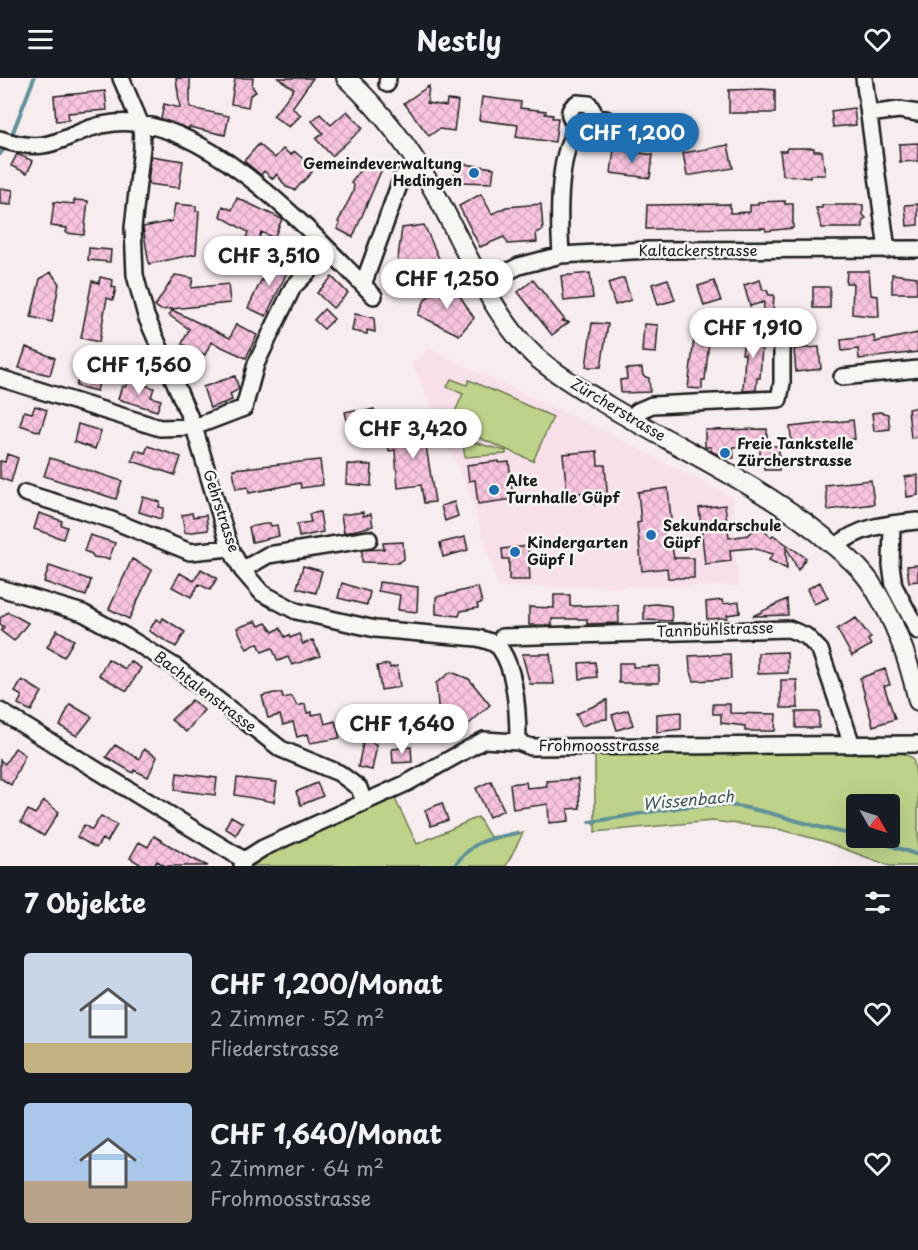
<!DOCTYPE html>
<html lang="de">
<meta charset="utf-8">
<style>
body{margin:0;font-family:"Playpen Sans",sans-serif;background:#242831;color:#f1f3f6;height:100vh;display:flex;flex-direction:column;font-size:22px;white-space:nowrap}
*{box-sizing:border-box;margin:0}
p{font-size:20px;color:#9ea1a6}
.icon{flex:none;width:33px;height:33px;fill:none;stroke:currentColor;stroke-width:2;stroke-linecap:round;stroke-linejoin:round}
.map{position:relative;height:788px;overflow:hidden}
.drawer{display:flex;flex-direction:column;background:#171b24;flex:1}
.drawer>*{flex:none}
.needle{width:39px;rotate:129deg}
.buttons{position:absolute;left:846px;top:716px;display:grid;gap:12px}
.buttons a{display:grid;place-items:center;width:54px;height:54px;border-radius:6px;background:#171b24;box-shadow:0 6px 24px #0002;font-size:30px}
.price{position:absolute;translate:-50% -51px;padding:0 14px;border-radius:21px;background:#fff;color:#222;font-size:20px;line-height:39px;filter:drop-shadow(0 2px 3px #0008)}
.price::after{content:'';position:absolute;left:50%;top:36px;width:18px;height:14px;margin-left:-9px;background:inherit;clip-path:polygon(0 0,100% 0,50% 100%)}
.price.current{background:#1f6fb2;color:#fff}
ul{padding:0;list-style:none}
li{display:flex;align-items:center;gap:18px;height:150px;padding:0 24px}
li span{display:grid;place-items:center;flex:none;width:168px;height:120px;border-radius:6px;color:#555}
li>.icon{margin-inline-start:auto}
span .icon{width:72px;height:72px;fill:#fffc;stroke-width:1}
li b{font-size:26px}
h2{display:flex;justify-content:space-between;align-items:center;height:72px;padding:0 24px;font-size:26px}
header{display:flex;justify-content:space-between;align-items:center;height:78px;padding:0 24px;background:#171b24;font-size:27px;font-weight:700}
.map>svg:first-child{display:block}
.built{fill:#f8e0ea}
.green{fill:#bed389;stroke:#6d7852;stroke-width:1.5;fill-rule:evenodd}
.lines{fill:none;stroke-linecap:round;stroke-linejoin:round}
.stream{stroke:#619198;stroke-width:4}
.building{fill:url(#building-cross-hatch);stroke:#1c1c1c;stroke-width:1.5}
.minor-casing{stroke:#1c1c1c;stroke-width:20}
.major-casing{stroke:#1c1c1c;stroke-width:22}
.minor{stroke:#f6f6f2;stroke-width:15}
.major{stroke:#f6f6f2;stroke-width:18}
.poi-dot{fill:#1f6fb2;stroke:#f6f6f2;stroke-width:2}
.labels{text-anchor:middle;stroke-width:5;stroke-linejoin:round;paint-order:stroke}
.poi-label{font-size:15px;font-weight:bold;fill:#1c1c1c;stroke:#f6f6f2;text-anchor:start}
.street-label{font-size:15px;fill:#1c1c1c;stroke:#f6f6f2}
.water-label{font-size:16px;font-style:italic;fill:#3e565a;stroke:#f6f6f2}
</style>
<header><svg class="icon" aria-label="menu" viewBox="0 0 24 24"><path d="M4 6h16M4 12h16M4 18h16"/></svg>Nestly<svg class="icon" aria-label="heart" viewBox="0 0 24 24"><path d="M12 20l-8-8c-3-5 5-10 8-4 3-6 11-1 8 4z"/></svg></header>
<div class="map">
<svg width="918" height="788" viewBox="0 0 918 788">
<defs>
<pattern id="building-cross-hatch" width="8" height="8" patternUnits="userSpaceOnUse" patternTransform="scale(1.5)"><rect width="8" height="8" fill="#f9c4e0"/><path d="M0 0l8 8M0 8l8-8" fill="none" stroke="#d5a8c0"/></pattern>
</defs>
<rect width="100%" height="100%" fill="#f7ecee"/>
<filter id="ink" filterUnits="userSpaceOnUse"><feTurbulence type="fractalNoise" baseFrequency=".0167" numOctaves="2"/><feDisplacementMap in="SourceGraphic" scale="12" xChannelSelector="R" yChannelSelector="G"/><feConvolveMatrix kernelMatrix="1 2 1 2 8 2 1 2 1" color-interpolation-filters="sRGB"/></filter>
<g filter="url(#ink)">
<path class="built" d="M429,271l174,82 129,66 6,89 -240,1 -27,-90 -59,-134z"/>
<path class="green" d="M451,301l16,6 2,-5 84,37 -20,44 -84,-36 14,-31 -16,-7z
M462,361l44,12v3l-41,3z
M595,674h305l13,6 5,30v78h-28l-67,-25 -49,-13 -62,-7 -117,11zM856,726h34v33h-34z
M394,719l23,47 61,-27 12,20 33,-4 -17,33h-255l17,-14z"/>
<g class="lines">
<path class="stream" d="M11,59l23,-59
M0,76l4,-5
M590,744c39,-5 109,-22 146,-16 41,6 79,23 120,29
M866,759l52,18
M454,788c22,-27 30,-26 63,-33"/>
</g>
<path class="building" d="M176,0h14v30l39,8 -4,19 -36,-8v2l-28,-10 3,-15 16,4z
M235,0h18l-1,8 4,6 -6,3 -2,12 -17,-3z
M278,0h35l-21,30 9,7 -12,12 -16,-11 21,-27z
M429,8l-2,17 19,3 1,-6 11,1 -4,30 -15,-2 -10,7 -25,-33z
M763,11l12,1v23h-46v-23z
M105,13l2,19 -39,3 1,7 -13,1 -2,-25z
M482,19l39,5 -1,6 26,3 -1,3 8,1 -1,3h6l-3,24 -39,-5 2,-12 -39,-5z
M854,30l2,17 -23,2 -2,-16z
M347,33l16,17 -31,28 -16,-17 7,-6 -11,-12 8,-7 11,11z
M918,65v18l-18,1 -1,-18z
M259,66l16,14 8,-9 8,6 3,-4 16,14 -3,3 5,4 -17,18 -9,-3 -9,-13 -4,5 -9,-8 -3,4 -17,-14z
M728,67l5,23 -46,8 -4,-23z
M787,70h27v3h8l3,24h-15v3l-27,-3 -3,-24h6z
M614,71l39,6 -3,23 -39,-5z
M17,76l16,7 -6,12 -16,-7z
M151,78l32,5 -4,27 -31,-4z
M365,84l16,9 -28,66 -16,-8 3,-6 -2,-1 15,-30 1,-7 -3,-2z
M456,85l38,5 -2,15 -33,-1v-3l-5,-1z
M0,110l13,2 -2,15 -11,-1z
M481,116l11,20 14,-7 35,-3 2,26 -7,3 1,9 -29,2 -4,-7 -24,10 -21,-41z
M237,120l45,21 -8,19 -13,-6 -7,23 -12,-4 6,-19 -28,-16 3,-10 9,4z
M74,122l14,1 -4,34 -18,-2 1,-5 -16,-2 3,-24 20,2z
M785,123v3h8v24l-27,3 -1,-3 -119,1 1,-24 83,-1v9l20,-1v-7h8v-3z
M175,126l21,2v5h3l-3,43 -47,10 -6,-37 29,-6z
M918,126v21l-11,1 -2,-21z
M822,127h41v10l3,3 -3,3v7h-41l-6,-20h6z
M424,147l18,40 -27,11 -19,-3 6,-45z
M89,170l22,2 -1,12 -22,-2z
M273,179l17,9 -24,50 -18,-8 13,-27 6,-1 -5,-1z
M847,193h22l2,24 7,1 1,21 -27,-3 1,-31h-7z
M51,194l8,12 -7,38 -21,-5 9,-38z
M590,195l3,25 -29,3 -3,-25z
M892,196l25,3v16h-25z
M175,197l18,3 -2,10 37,-4 2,19 -69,7 -6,-4z
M100,199l13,3 -1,7 4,1 -3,12 -6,-2 -8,44 -18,-4 11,-57 7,2z
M332,199l16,16 -15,15 -16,-15z
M624,200l7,22 -16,5 -7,-22z
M668,201l7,21 -17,5 -6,-21z
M533,202l32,40 -4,1 8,1 -17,13 -34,-43z
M760,202l3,10h4l2,5h5l-2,30 -9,-1 1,-22 -14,4 -6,-21z
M714,203l7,20 -17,5 -6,-20z
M451,204l23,36 -15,17 -41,-20 8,-17z
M813,209h17v21h-17z
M324,231l10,10 -10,10 -10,-9z
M172,232l58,28 6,-14 21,11 -11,23 -35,-16 -6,13 -23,-11 7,-15 -20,-14z
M355,236l19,4 1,14 -8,-2v4l-15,-3z
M592,245l16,1 -7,43h-15z
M644,246l14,1 -2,28 -14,-1z
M750,250l13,1 -3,49h-3l-1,12 -13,1 2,-37h-3l1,-7 6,-4z
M695,253l15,1 -5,48h-3v9l-14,-1z
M918,255v19l-59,7 -1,-10 -16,2 -1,-11 33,-4 1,6z
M26,269l29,11 -5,17 -31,-7z
M819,269l2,22 -25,3 -2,-23z
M91,284l12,4 -6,25 -21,-5 7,-22 6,3z
M642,290l1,8 6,2 1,14 -29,1 -1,-13 7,-1 -1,-10z
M235,298l4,13 -9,5 2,6 -22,8 -7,-21z
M128,302l26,8 -3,9 10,3 -4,11 -39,-12 4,-13 3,1z
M35,328l12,4 -7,22 -20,-7 4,-14 8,2z
M918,329v30l-7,1 -3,-29z
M374,331l4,17 -27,9 -6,-23 9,-2 4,3z
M880,334l8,2 2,15 -16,2 -2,-18z
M418,339l3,29h5l9,56 -11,1 -3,-18 -23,3 -3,-38 -6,1 -1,-12 18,-1 -2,-20z
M853,342l2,19 -63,7 -2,-19z
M78,346l23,7 -6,18 -21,-7z
M767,351v17h12v24h-15v-10h-4v-13h-27l1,11h-10l-13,-7v-4h-6v-17z
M148,368l33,11 -6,18 -43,-14 4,-11 9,3z
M597,373l1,14h7l3,38 -14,1 -1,-11h-26l-4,-39z
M7,376l11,4 -7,24 -11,-4v-17l5,1z
M50,380l72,23 -6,18 -72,-23z
M320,382l3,25 -22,3 -1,-5 -51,10 -1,-6 -12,2 -3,-20z
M499,383v2l10,-1 4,37 -35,5 -3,-24 -6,1 -2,-16z
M347,386l25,1 -1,21 -25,-2z
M918,397v20l-11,2 -2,-20z
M871,402l3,24 -46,6 -3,-25z
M668,410l3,31 -8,2 3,27 6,-1 2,11h20v20h-26l-1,-10 -25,3 -5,-48 4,-1 -3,-30z
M143,419l17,5 -1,5 5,1 -3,11 -22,-7z
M454,424l4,14 -13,5 -4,-15z
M725,427l4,33 19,-3 11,-9 12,11 2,-2 33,23 -8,12 -12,-24 1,23 -18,-9 4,-6 -21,-6 -22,2 1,11 -26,3 -6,-56z
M320,434l3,20 -24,5 -2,-13 14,-2 -2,-8z
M363,434v4l8,-2 2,12 -29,7 -3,-18z
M39,435l23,8 -1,4 6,2 -4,12 -29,-10z
M192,435l1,4 13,-2 2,15 -23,3 -3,-18z
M270,445l1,3 6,-1 2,11 -27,6 -3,-15z
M90,457l25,8 -6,16 -16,-2 -1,-3 -8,-3z
M465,459l3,13 -25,7 -3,-14z
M403,464l1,17 -6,4 -36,-1v-12l22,-1 -1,-6z
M528,468l2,34h-21v-21h-6l-1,-10z
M132,481l20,11 -23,49 -20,-10z
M918,487v16l-9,1 -2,-16z
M49,488l42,14 -5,16 -42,-14z
M303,488l19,5 -6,22 -19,-5z
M201,491l16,9 -7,12 -11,-6 -8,13 -19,-10 8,-14 14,8z
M379,504l39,5 -1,25 -19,-2 2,-15 -22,-4z
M820,504l8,16 -14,6 -7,-15z
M342,505l28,9 -3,13 -29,-7z
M478,509l4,16 -5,1 1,4 -17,3 -2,5 -23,-2v-17z
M554,517h16v11l48,-1 1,18 -32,1v-5h-35v6h-23v-18l25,1z
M787,521l1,16 -35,1z
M722,522l1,4 16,-2 1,11 -13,2v3l-20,1 -1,-17z
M656,526l15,2 1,15 -28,-1v-15z
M8,534l20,11 -14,18 -13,-10 3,-4 -4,-3v-6z
M163,540l22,14 -9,15 -27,-16 7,-12 5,3z
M856,540l15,20 -3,2 3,5 -19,11 -15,-27z
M256,543l3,5 7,-3 7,9 7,-4 5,9 4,-2 1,3 9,-4 4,10 10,-4 7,16 -28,9 -4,-8 -10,4 -6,-13 -10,4 -4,-9 -11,6 -10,-21z
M57,552l17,10 -10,17 -17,-10z
M787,574l1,21 -30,1v-21z
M522,576h28l4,30h-24z
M730,576l1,25 -37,2 -4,-12 -1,-13z
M108,581l17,10 5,-8 11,7 -14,23 -28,-16z
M595,584l2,15 -17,2 -1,-16z
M619,585h14v4l26,-1v17h-40z
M389,586l1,4 7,-2 3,21 -19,3 -4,-24z
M885,591l5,16 -6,1 11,33 -22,7 -13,-48z
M451,594l18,7 21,26 -32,29 -18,-7 -4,-44z
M22,602l20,12 -11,19 -13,-7 4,-8 -7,-4z
M781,602h16l1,28h-17z
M274,615h8l1,5 9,-2 5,10 8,-2 2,9 5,-1v3l10,-2 3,11 10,-3 5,17 -30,5 -2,-9 -11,3 -4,-15 -10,3 -3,-10 -12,3 -6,-22z
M192,622l12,10 -18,22 -15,-12z
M607,622v19l-10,1 -15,6 -6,-12z
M70,626l22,13 -15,19 -17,-10z
M713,626h17v9l46,1 -1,17h-30v-5l-24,-3v-9h-8z
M628,632l5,15 -16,5 -5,-15z
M681,634v17l-24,3v-18z
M796,634h23v16h-23z
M361,653l13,3 -2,9 4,1v6l-4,20 -14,-3 5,-24 -5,-1z
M115,667l24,14 5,-10 13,8 -9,20 -14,-7 -1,3 -27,-16z
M411,669l1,15 -19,1 -1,-14z
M15,670l10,7 -14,30 -11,-7v-18l5,4z
M177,695l40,5 -2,17 -40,-5z
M237,700l40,4 -3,20 -39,-7z
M578,701l2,29 -12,1 1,12 -20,2 -1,-19 -35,5 -3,-25 16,-2 1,6 20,-2 -1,-5z
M491,703l13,29 -15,7 -13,-29z
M317,705l6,13 -22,9 -5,-13z
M44,723l15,11 -15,24 -23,-14 7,-12 7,4z
M442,725l6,17 -17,6 -6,-16z
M101,738l16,9 -10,17 -5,-3 -6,9 -19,-11 7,-12 8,5z
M231,738l12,7 -7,12 -11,-7z
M154,758l33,20 21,10h-43l-8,-5 -3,5h-11l-13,-8 9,-16 9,5z"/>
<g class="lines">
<defs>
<path id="minor" d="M121,0l20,47 1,22 -9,81 2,47 11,41 48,111 36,121 12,22 20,23 34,18 79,18 102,9c8,2 19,4 24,12 15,22 17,67 17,92
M864,0l23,172
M387,6l1,-6
M869,36l30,-4 19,3
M580,48c-12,-5 -14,-16 -3,-23l12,1 4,7 -1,7
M0,61c58,20 66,-11 114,-16 92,-9 201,113 260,173
M561,177c-2,-31 -6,-119 26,-135 6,-2 12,-1 19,-1
M483,206l36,-18 42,-11 88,-5 269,-1
M363,207l39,-108 17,-11
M842,299l76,-8
M0,300l160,50 34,-1 50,-19 12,-44 37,-77 36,-36
M630,340l8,-7 14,-6 127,-6 3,-16v-59
M25,415l84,26 81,33 40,-4
M892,446l-1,41 3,21 24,45
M835,469c25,-21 52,-23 83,-26
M242,492l26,-15 101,-16
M0,510l83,25 42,23 49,30 107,83 58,24 20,15 5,14
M502,559l287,-8 17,7 14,14 32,95
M0,633l244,149
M242,788l2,-6 19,-12 144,-65 77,-43 34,2 13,5 387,-3"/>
<path id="major" d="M346,0c39,35 68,76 93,122 27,50 54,118 97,157 22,19 47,33 71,48 71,43 148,77 213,129 19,16 41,32 54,54 22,35 35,72 44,113"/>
</defs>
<use href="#minor" class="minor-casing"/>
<use href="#major" class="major-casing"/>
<use href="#minor" class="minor"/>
<use href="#major" class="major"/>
</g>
</g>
<g class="poi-dot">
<circle cx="474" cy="95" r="6"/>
<circle cx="725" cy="375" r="6"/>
<circle cx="494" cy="412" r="6"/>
<circle cx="651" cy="457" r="6"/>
<circle cx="515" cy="474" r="6"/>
</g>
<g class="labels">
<g class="poi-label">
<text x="462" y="91" text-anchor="end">Gemeindeverwaltung<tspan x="462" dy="17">Hedingen</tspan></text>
<text x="737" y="371">Freie Tankstelle<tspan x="737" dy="17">Zürcherstrasse</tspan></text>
<text x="506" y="408">Alte<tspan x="506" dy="17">Turnhalle Güpf</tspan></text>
<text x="663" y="453">Sekundarschule<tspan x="663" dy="17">Güpf</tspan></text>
<text x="527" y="470">Kindergarten<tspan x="527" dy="17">Güpf I</tspan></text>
</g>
<g class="street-label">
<text x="698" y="178">Kaltackerstrasse</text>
<text transform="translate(618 332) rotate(31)" y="5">Zürcherstrasse</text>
<text transform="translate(221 433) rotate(72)" y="5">Gehrstrasse</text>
<text transform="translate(715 552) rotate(-2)" y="5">Tannbühlstrasse</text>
<text transform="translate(205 614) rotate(37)" y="5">Bachtalenstrasse</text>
<text x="599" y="673">Frohmoosstrasse</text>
</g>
<g class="water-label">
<text transform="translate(688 722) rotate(-5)" y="6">Wissenbach</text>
</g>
</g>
</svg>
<div class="buttons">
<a><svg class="needle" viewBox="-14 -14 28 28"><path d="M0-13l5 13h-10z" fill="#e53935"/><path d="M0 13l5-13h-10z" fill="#9ea1a6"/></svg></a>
</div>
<b class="price current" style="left:632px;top:86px">CHF 1,200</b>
<b class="price" style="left:269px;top:209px">CHF 3,510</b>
<b class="price" style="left:447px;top:232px">CHF 1,250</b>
<b class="price" style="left:753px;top:281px">CHF 1,910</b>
<b class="price" style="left:139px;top:318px">CHF 1,560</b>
<b class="price" style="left:413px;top:382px">CHF 3,420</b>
<b class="price" style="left:402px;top:677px">CHF 1,640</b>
</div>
<section class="drawer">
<h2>7 Objekte<svg class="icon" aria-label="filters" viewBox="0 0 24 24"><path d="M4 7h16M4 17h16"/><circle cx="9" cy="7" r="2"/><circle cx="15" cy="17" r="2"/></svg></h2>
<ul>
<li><span style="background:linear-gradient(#c9d6e8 75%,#c2b280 0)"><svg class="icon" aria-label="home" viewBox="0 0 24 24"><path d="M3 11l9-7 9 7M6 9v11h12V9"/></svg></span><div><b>CHF 1,200/Monat</b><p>2 Zimmer · 52 m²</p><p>Fliederstrasse</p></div><svg class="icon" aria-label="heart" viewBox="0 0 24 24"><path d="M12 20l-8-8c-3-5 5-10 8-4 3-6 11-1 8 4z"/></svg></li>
<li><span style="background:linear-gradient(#a9c7e8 65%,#b9a48a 0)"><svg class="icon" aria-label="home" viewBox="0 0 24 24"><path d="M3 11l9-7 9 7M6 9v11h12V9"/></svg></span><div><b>CHF 1,640/Monat</b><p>2 Zimmer · 64 m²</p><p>Frohmoosstrasse</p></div><svg class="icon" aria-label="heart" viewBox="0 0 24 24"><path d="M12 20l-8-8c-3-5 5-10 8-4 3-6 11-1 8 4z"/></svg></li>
</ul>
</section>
